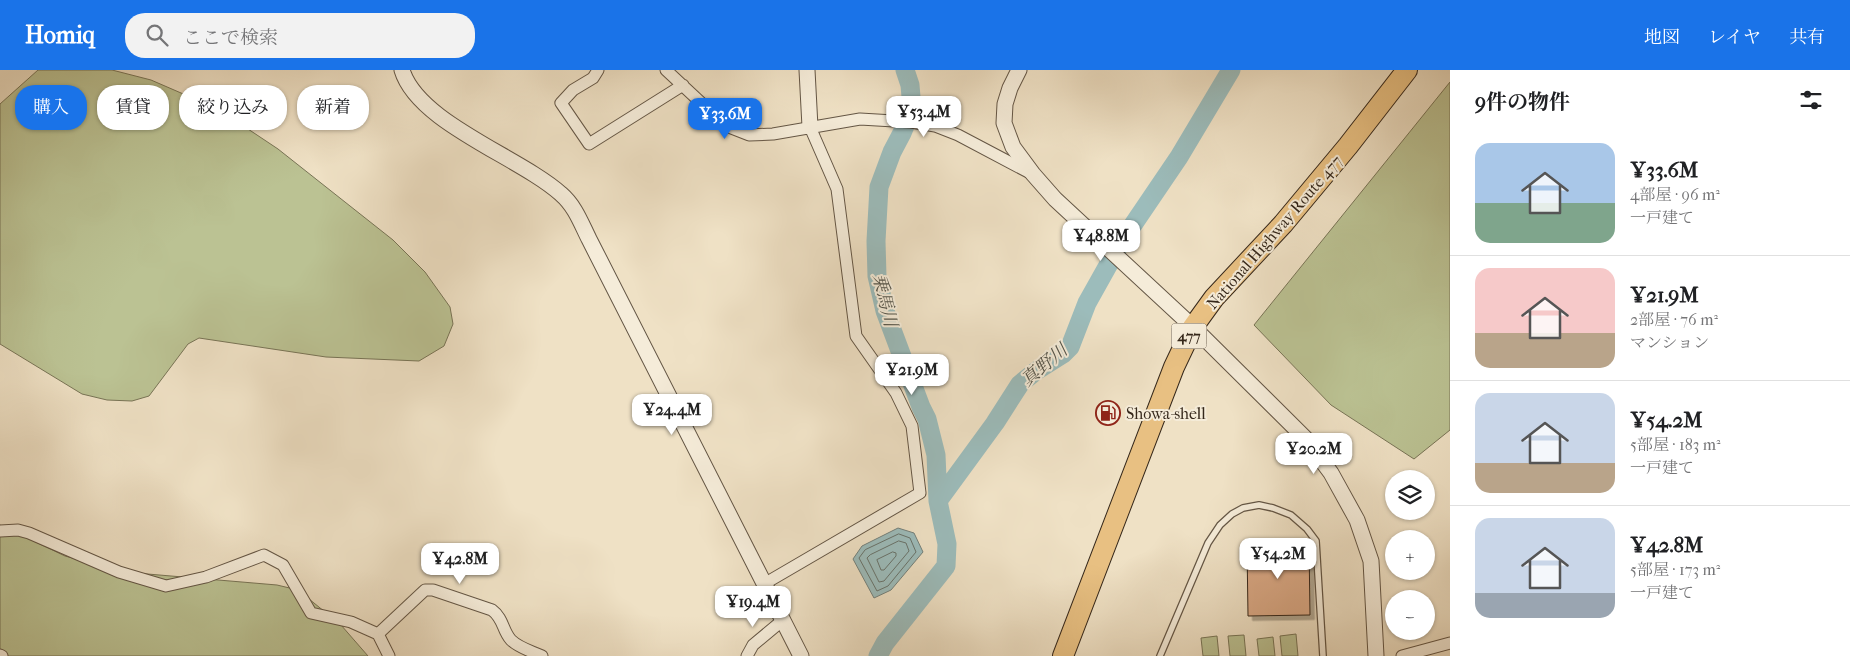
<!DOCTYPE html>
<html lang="ja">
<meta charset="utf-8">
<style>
body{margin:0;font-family:"IM FELL French Canon","Noto Serif JP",serif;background:#f2f2f2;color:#202124;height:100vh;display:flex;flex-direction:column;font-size:19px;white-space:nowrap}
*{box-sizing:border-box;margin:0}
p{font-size:16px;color:#757577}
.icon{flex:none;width:28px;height:28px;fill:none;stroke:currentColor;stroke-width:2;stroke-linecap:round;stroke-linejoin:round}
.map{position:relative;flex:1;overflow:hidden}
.sheet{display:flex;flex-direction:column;background:#fff;width:400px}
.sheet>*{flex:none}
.banner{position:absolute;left:15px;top:15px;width:475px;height:45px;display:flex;gap:10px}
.tools{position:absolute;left:1385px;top:400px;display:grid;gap:10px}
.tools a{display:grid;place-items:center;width:50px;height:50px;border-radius:50%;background:#fff;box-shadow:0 1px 4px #0004;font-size:25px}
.price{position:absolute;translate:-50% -42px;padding:0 11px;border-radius:10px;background:#fff;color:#222;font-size:16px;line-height:32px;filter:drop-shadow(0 1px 2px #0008)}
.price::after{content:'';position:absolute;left:50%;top:30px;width:15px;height:11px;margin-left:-8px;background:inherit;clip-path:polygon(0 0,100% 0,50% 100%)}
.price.current{background:#1a73e8;color:#fff}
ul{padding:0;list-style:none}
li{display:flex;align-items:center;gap:15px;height:125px;padding:0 25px}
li+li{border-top:1px solid #e0e0e0}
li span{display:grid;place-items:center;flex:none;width:140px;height:100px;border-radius:15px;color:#555}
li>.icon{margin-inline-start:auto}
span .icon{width:60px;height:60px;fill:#fffc;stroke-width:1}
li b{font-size:21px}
h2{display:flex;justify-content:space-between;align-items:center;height:60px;padding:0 25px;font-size:21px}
.chip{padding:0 18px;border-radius:20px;background:#fff;box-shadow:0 1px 4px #0004;font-size:18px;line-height:45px}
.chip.current{background:#1a73e8;color:#fff}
header{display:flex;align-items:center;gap:30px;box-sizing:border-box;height:70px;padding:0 25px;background:#1a73e8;color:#fff}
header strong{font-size:24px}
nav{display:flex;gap:28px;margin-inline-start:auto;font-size:18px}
.search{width:350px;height:45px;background:#f2f2f2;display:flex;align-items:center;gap:12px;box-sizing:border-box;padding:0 18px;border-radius:20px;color:#757577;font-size:19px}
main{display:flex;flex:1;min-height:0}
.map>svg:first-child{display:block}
.green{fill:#bbc293;stroke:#787456}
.water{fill:#9cbcbb;stroke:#73807b}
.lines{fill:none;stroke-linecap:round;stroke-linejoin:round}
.shore{stroke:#68726a;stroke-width:1}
.river{stroke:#9cbcbb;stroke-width:19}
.building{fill:#daa986;stroke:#35271a;filter:url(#shadow)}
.service-casing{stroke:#645645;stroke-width:8}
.minor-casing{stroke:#645645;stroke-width:13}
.tertiary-casing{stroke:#645645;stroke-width:17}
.trunk-casing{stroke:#35271a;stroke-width:22}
.service{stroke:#f5ecd9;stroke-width:5.5}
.minor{stroke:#f5ecd9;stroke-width:11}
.tertiary{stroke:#f5ecd9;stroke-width:15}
.trunk{stroke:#e8c082;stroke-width:20}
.labels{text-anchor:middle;stroke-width:4;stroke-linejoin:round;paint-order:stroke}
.shield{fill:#f5ecd9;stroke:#6f6253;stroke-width:1}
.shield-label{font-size:15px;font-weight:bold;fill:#35271a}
.street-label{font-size:16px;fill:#35271a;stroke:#f5ecd9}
.poi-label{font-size:16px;fill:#35271a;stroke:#f5ecd9;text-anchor:start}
.water-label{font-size:18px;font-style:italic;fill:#54544a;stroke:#f5ecd9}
</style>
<header>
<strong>Homiq</strong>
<div class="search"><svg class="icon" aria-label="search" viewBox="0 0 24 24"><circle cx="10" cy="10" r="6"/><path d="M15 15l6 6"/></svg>ここで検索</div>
<nav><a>地図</a><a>レイヤ</a><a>共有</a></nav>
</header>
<main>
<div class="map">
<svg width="1450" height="586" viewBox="0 0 1450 586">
<defs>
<filter id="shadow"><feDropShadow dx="4.5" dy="4.5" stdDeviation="0" flood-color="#0004"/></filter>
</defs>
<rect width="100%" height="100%" fill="#efe1c5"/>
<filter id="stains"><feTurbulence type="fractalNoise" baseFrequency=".004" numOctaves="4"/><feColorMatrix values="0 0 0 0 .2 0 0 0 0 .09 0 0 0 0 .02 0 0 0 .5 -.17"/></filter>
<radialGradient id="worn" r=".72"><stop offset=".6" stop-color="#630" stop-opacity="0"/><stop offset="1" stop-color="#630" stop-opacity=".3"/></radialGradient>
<path class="green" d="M38,0h74l39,10 67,29 60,40 115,91 32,32 25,35 3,17 -9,22 -25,15 -93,-4 -127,-19 -11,6 -39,52 -17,5 -25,-1 -25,-6 -82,-50v-240z
M1450,12v348l-36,29 -83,-54 -77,-80z
M0,455l65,31 59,16 153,13 21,5 43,35 27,31h-368z
M1296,564l2,22h-16l-2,-20z
M1244,565l2,21h-16l-2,-20z
M1217,566l2,20h-16l-2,-18z
M1273,567l2,19h-16l-2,-17z"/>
<path class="water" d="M898,458l16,5 9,19 -32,38 -17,8 -21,-39 9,-13z"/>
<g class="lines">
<path class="shore" d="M899,464l11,4 6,14 -28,34 -11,5 -18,-33 6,-8z
M899,471l7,2 3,8 -25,30 -5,1 -12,-24 3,-3z
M893,482l3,1v3l-12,14h-3l-4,-10z"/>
<path class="river" d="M938,431l57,-78 25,-39 16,-13 27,-17 7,-7 17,-44 33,-59 59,-87 52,-87
M878,586l7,-13 61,-77 1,-22 -9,-43 -2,-46 -9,-36 -6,-12 -36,-96 -8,-35 -1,-35 3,-54 13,-35 10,-19 10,-24 -2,-24 -5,-15"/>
</g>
<path class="building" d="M1309,475l1,70 -62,1 -1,-70z"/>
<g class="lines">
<defs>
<path id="service" d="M1160,586l48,-113 12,-18 12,-11 11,-6 16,-3 14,3 18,7 16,14 9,12 7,115"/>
<path id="minor" d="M598,0l-5,8 -20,12 -12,13 28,41 94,-59
M666,0l60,56 23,9 24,-1 87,-15 51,3 24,4 23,9 72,38
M0,461l18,-1 11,3 90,39 47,14 40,-9 58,-22 19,10 28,48 40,9 27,12 11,22
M764,514l156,-91 -8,-67 -16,-33 -40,-57 -19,-147 -27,-62
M378,564l47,-44h8l59,20c12,9 10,20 19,30 8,8 20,11 31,16
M0,585l2,1
M747,586l6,-11 30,-25
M1402,586l48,-13"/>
<path id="tertiary" d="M402,0c16,53 118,87 159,124 14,12 20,29 28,45l212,417
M807,0l3,57
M1019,0l-9,18 -5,16 -1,19 9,24 20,27 22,25 138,128 112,111 26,35 26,47 14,41 5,95"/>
<path id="trunk" d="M1063,586l111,-289 19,-40 21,-29 69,-74 65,-78 59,-76"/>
</defs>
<use href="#service" class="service-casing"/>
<use href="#minor" class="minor-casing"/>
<use href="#tertiary" class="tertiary-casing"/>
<use href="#trunk" class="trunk-casing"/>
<use href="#service" class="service"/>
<use href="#minor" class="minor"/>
<use href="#tertiary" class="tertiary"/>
<use href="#trunk" class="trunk"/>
</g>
<defs>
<symbol id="fuel-ring" viewBox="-11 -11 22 22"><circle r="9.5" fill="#f5ecd9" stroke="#8f2418" stroke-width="1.5"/><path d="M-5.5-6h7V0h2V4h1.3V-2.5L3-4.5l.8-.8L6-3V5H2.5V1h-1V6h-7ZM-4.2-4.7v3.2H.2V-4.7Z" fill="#8f2418"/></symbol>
</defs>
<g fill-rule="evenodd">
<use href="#fuel-ring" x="1094" y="329" width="28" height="28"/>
</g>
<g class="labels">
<rect class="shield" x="1171.5" y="253.5" width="35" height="25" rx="4"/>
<g class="shield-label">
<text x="1189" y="271">477</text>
</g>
<g class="street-label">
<text transform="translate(1274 162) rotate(-49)" y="6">National Highway Route 477</text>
</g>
<g class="poi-label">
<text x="1126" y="349">Showa-shell</text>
</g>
<g class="water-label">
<text transform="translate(885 230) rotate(76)" y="6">乗馬川</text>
<text transform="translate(1044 295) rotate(-40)" y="6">真野川</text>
</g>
</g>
<rect width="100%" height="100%" filter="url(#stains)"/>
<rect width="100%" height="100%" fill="url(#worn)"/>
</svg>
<div class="tools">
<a><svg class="icon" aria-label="layers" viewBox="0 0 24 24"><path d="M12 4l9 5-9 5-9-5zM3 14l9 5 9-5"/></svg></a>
<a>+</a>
<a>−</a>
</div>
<b class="price" style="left:924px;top:68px">¥53.4M</b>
<b class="price current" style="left:725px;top:70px">¥33.6M</b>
<b class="price" style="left:1101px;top:192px">¥48.8M</b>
<b class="price" style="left:912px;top:326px">¥21.9M</b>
<b class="price" style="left:672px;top:366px">¥24.4M</b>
<b class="price" style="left:1314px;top:405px">¥20.2M</b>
<b class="price" style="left:1278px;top:510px">¥54.2M</b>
<b class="price" style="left:460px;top:515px">¥42.8M</b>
<b class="price" style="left:753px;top:558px">¥19.4M</b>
<div class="banner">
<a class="chip current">購入</a>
<a class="chip">賃貸</a>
<a class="chip">絞り込み</a>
<a class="chip">新着</a>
</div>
</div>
<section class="sheet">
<h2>9件の物件<svg class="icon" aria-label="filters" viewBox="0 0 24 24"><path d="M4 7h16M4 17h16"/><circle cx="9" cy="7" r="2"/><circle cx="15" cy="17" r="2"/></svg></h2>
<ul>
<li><span style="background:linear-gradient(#a9c7e8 60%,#7fa58c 0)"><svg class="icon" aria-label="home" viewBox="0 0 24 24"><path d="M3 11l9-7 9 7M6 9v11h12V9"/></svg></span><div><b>¥33.6M</b><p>4部屋 · 96 m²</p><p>一戸建て</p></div></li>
<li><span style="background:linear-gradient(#f6c9c9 65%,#b9a48a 0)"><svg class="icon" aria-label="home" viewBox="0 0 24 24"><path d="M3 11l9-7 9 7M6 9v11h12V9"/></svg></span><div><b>¥21.9M</b><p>2部屋 · 76 m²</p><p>マンション</p></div></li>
<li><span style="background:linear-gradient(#c9d6e8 70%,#b9a48a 0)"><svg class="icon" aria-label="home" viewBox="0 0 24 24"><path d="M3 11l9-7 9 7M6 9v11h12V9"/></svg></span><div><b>¥54.2M</b><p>5部屋 · 183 m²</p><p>一戸建て</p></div></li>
<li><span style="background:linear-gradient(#c9d6e8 75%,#9aa5b1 0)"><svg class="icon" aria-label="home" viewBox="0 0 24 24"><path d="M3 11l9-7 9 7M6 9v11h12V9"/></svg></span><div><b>¥42.8M</b><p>5部屋 · 173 m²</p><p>一戸建て</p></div></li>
</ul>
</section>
</main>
